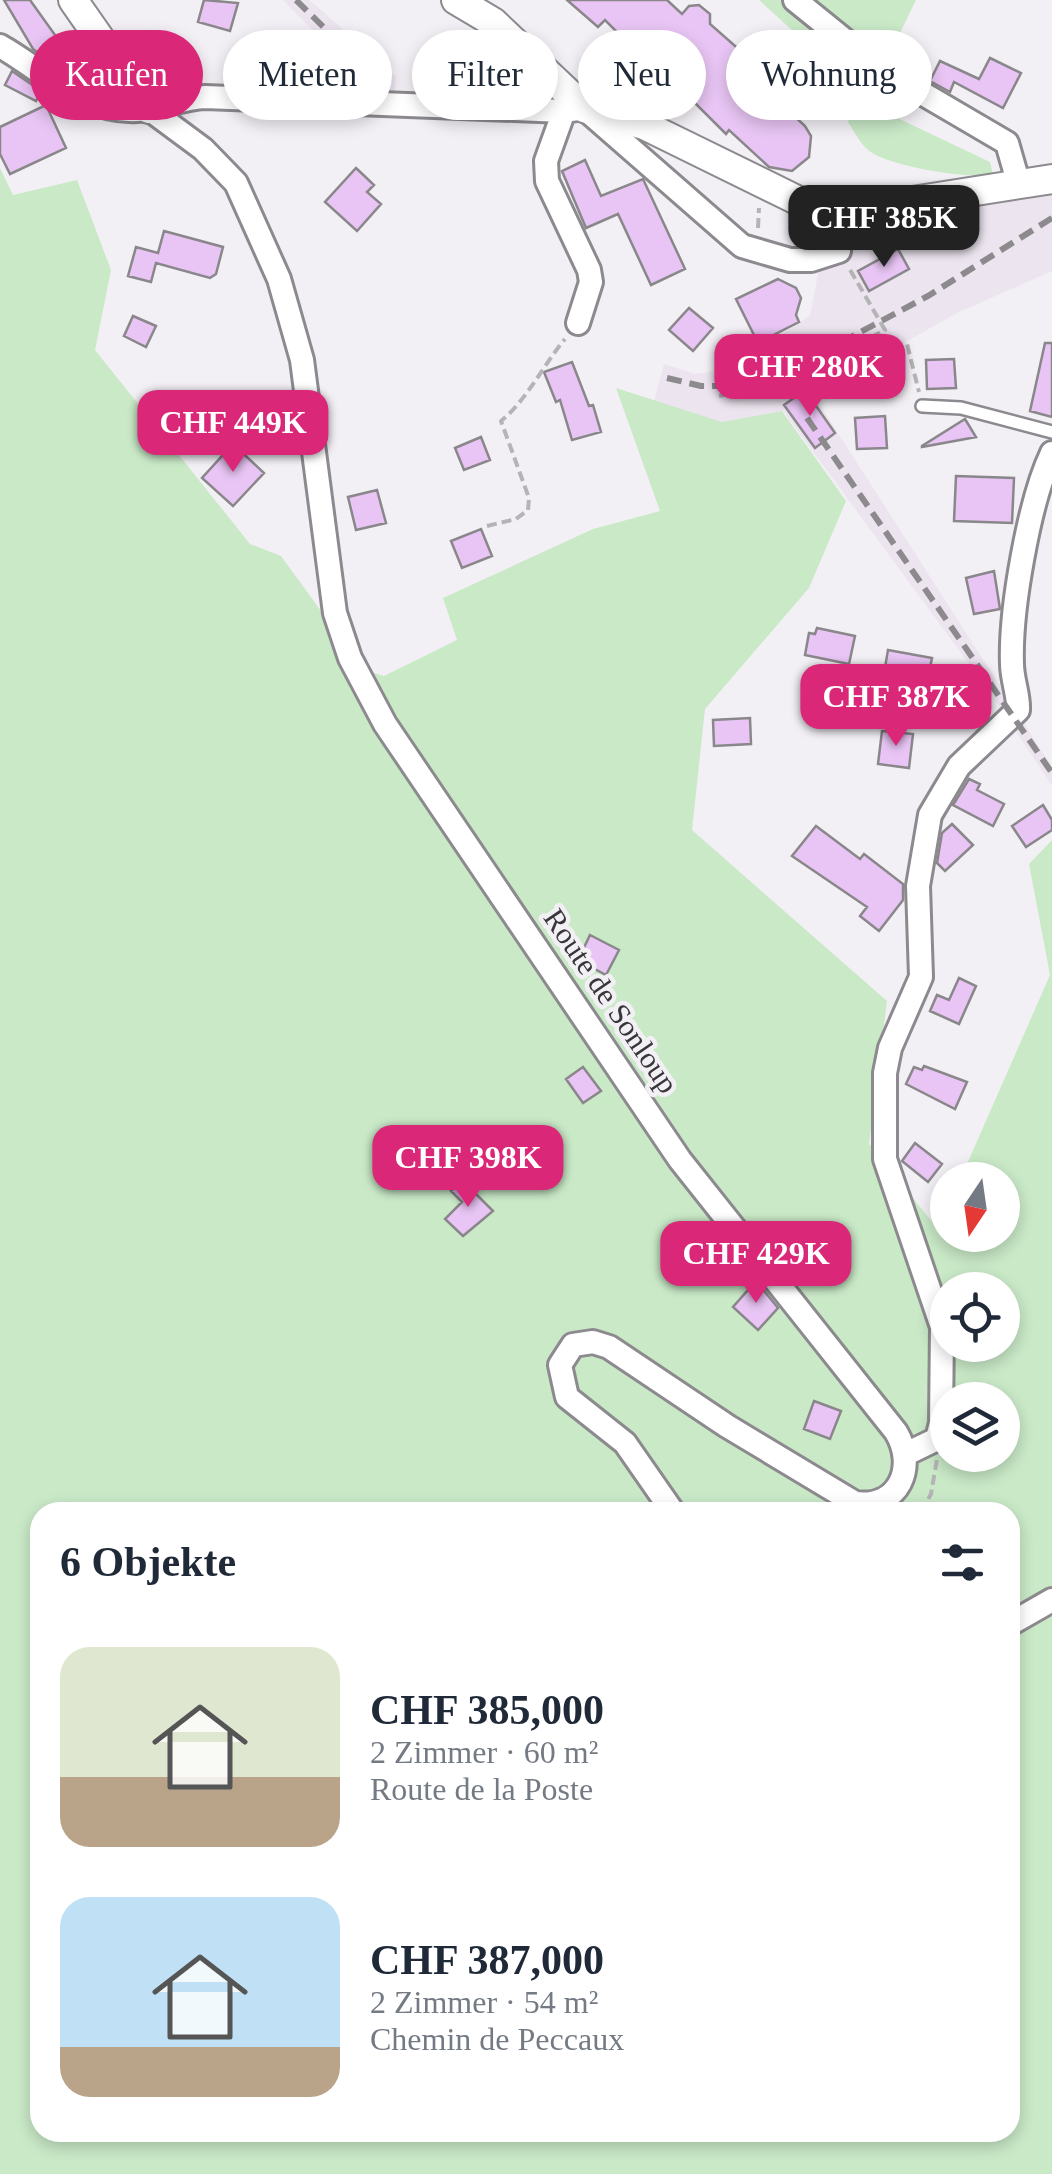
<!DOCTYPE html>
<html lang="de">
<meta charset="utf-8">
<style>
body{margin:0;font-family:"Times New Roman",serif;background:#f2f2f3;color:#1f2937;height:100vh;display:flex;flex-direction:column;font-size:38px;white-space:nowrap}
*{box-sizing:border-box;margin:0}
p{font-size:32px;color:#747a83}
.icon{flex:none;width:55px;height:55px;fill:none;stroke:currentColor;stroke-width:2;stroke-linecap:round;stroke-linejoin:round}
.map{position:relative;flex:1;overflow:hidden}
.side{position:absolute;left:30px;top:1502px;width:990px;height:640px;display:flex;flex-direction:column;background:#fff;border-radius:30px;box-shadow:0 5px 15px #0003}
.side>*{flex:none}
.top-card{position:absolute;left:30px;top:30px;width:992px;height:90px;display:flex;gap:20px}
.needle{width:65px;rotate:193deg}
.fabs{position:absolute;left:930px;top:1162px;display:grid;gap:20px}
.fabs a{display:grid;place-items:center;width:90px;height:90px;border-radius:50%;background:#fff;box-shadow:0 5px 15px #0003;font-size:50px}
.price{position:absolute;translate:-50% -85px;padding:0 22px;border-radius:20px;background:#db2777;color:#fff;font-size:32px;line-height:65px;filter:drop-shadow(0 2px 5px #0008)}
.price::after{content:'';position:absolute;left:50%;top:60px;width:30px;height:22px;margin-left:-15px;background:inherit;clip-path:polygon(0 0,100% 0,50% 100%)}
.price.selected{background:#222;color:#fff}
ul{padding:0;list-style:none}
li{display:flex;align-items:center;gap:30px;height:250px;padding:0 30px}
li span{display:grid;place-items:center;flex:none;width:280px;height:200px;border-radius:30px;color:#555}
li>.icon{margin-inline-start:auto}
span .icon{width:120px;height:120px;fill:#fffc;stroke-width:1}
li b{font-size:42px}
h2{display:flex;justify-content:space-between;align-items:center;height:120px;padding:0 30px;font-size:42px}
.chip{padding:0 35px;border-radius:45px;background:#fff;box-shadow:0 5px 15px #0003;font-size:35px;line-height:90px}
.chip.selected{background:#db2777;color:#fff}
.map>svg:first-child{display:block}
.built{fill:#ece4ef}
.green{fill:#c9e9c7;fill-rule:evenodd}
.building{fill:#e8c5f4;stroke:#8a878b;stroke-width:2.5}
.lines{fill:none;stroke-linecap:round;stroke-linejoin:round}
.service-casing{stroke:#8d8a8f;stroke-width:16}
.minor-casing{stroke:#8d8a8f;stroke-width:28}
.tertiary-casing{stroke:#8d8a8f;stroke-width:32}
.path{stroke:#b6b3b7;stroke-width:4;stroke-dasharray:10 5;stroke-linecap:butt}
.service{stroke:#fff;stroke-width:11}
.minor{stroke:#fff;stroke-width:22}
.tertiary{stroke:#fff;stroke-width:28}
.rail{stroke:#8d8a8e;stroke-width:6;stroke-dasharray:15 8;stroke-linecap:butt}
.labels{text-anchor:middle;stroke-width:9;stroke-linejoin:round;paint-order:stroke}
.street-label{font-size:30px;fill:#383638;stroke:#f3f0f5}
</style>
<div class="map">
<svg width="1052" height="2174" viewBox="0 0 1052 2174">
<rect width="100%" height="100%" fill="#f3f0f5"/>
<path class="built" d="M283,0h26l10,8 77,69 -2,17 -36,-17z
M1052,187v84l-95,42 -144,81 239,373v19l-63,-95 -206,-280 -61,11 -68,-21 10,-37 31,10 21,-3 14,-11 26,-7 54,-38 18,-91z"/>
<path class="green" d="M759,0h157l-18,37 18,34 -34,20 7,23 101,48 3,13c-25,4 -109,-9 -126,-26 -8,-7 -13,-18 -19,-27l10,-31 -23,5 -41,-64z
M0,168l13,27 64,-15 34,90 -16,80 155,194 31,12 83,114 20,6 73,-36 -14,-42 150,-69 67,-18 -44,-123 106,34 60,-11 64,90 -37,87 -104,121 -13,121 195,171 -18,143 69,85 9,-20 1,26h54v-55h-42l90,-205 -21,-111 23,-24v1334h-1052zM948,1290h54v55h-54zM948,1400h54v55h-54zM40,1512h970v620h-970z"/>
<path class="building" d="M4,0h26l45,63 -9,9 -33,-23z
M204,0l34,3 -8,28 -32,-9z
M567,0h100l15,14 7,-8 10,-1 11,9v10l41,36 -7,9 61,57 6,10 -2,21 -17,14 -23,-4 -40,-37 -3,4 -57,-57 -4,3 -60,-60 -7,7z
M152,48l30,15 -14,26 -15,-4 -11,-17z
M486,52l49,34 -6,9 -23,-1 -33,-23z
M990,58l31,15 -18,35 -49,-26 -4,10 -20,-11 10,-20 39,18z
M12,71l29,20 -5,10 -31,-16z
M46,105l20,43 -56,26 -10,-20v-27z
M585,160l16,36 42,-17 42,90 -34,16 -33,-71 -32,14 -24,-57z
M356,168l18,17 -7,7 14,12 -24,27 -32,-29z
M164,231l59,16 -7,27 -6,4 -54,-15 -5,19 -23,-6 8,-29 22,6z
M898,249l11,20 -40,22 -11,-20z
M778,279l18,9 5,10 -5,17 3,7 -41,21 -22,-44z
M689,308l24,20 -20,23 -24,-21z
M133,316l23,10 -10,21 -22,-11z
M1045,343h7v74l-22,-6z
M954,359l2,29 -29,1 -1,-29z
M572,362l17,44 4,-1 8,27 -29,8 -12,-40 -4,2 -12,-30z
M805,390l30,43 -20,15 -31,-43z
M885,416l2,32 -30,1 -2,-31z
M965,419l11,18 -54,10v-1z
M481,437l9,23 -26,10 -9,-22z
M233,444l31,29 -31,33 -31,-28z
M956,476l58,2 -2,45 -58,-2z
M377,490l9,33 -30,7 -8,-33z
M481,529l11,27 -30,12 -11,-27z
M994,571l6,38 -26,5 -8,-36z
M817,628l38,8 -6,28 -44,-9 4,-22 6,1z
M888,650l44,8 -6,29 -43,-8z
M750,718l1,26 -37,2 -1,-26z
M882,731l31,3 -4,34 -31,-4z
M969,779l11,5 -3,6 27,14 -11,22 -40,-21z
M1043,805l9,15v10l-26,17 -14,-21z
M952,824l21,21 -28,26 -8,-8 5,-30z
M816,826l44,33 4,-5 39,30v16l-24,31 -19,-15 7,-9 -75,-51z
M590,935l29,15 -13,25 -28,-15z
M959,978l17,8 -17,38 -29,-13 7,-16 12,5z
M924,1066l43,16 -12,27 -49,-25 8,-17 8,3z
M583,1067l18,24 -18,12 -17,-24z
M915,1143l27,21 -14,18 -26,-21z
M462,1180l31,31 -30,25 -18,-17 17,-17 -11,-11z
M756,1281l22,27 -20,22 -25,-23z
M814,1401l27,10 -11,28 -26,-10z"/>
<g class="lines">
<defs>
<path id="service" d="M839,251l17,-18 5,-23
M922,406l39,2 91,24"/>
<path id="minor" d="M795,0l84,68 128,75 12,42
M0,46c44,25 84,67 137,64 23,-1 44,-12 68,-13l359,14 20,-3 158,138 48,14h21l28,-9
M149,109l54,40 33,34 43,96 23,81 33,253 15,45 35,66 295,436 216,272c21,35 3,77 -41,71l-128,-77 -118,-79 -16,-5 -20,3 -13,20 7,32 58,46 48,69
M564,111l-18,50 1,20 42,89 2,12 -13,41
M906,1454l31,-15 4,-16 1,-96 -57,-168v-86l5,-25 31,-71 -3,-91 12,-71 29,-49 59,-56c1,-15 -6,-30 -6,-46 -2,-53 17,-163 40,-211
M1010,1624l42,-24"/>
<path id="tertiary" d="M73,0l76,109
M456,0l37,22 91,86 60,17 163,80 42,6 203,-32"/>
</defs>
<use href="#service" class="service-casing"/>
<use href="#minor" class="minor-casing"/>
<use href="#tertiary" class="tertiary-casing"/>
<path class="path" d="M758,228l1,-20
M807,374l100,-30 12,48
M719,396l59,-10 107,-56 -36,-62
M487,526l29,-7 12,-9 1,-12 -28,-77c25,-20 43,-57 64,-82
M921,1512l10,-18 6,-35"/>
<use href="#service" class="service"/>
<use href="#minor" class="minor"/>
<use href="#tertiary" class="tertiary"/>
<path class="rail" d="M296,0l69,68
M667,378l34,8h26l68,-19 133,-71 124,-78
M807,418l245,355"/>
</g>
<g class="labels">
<g class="street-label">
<text transform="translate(611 1001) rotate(56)" y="10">Route de Sonloup</text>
</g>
</g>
</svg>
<div class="fabs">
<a><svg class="needle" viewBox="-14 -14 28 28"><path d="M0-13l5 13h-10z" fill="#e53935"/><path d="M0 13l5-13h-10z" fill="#747a83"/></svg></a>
<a><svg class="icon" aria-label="locate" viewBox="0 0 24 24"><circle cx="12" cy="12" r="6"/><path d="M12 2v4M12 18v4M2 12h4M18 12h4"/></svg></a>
<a><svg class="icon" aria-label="layers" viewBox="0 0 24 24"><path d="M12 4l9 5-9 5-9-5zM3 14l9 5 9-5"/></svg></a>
</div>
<b class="price selected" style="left:884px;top:270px">CHF 385K</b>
<b class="price" style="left:810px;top:419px">CHF 280K</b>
<b class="price" style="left:233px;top:475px">CHF 449K</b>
<b class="price" style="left:896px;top:749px">CHF 387K</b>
<b class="price" style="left:468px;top:1210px">CHF 398K</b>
<b class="price" style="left:756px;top:1306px">CHF 429K</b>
<div class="top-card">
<a class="chip selected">Kaufen</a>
<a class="chip">Mieten</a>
<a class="chip">Filter</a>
<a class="chip">Neu</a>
<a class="chip">Wohnung</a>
</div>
<section class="side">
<h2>6 Objekte<svg class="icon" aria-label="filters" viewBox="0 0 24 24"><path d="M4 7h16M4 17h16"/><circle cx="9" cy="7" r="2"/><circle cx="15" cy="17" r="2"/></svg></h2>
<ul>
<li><span style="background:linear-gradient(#dfe7d0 65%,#b9a48a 0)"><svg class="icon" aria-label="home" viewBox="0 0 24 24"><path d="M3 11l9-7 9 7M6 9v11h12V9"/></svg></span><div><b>CHF 385,000</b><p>2 Zimmer · 60 m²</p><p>Route de la Poste</p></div></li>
<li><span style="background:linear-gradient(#bfe0f5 75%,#b9a48a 0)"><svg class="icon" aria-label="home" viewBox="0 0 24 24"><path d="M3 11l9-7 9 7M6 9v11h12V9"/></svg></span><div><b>CHF 387,000</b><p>2 Zimmer · 54 m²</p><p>Chemin de Peccaux</p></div></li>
</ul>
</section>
</div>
